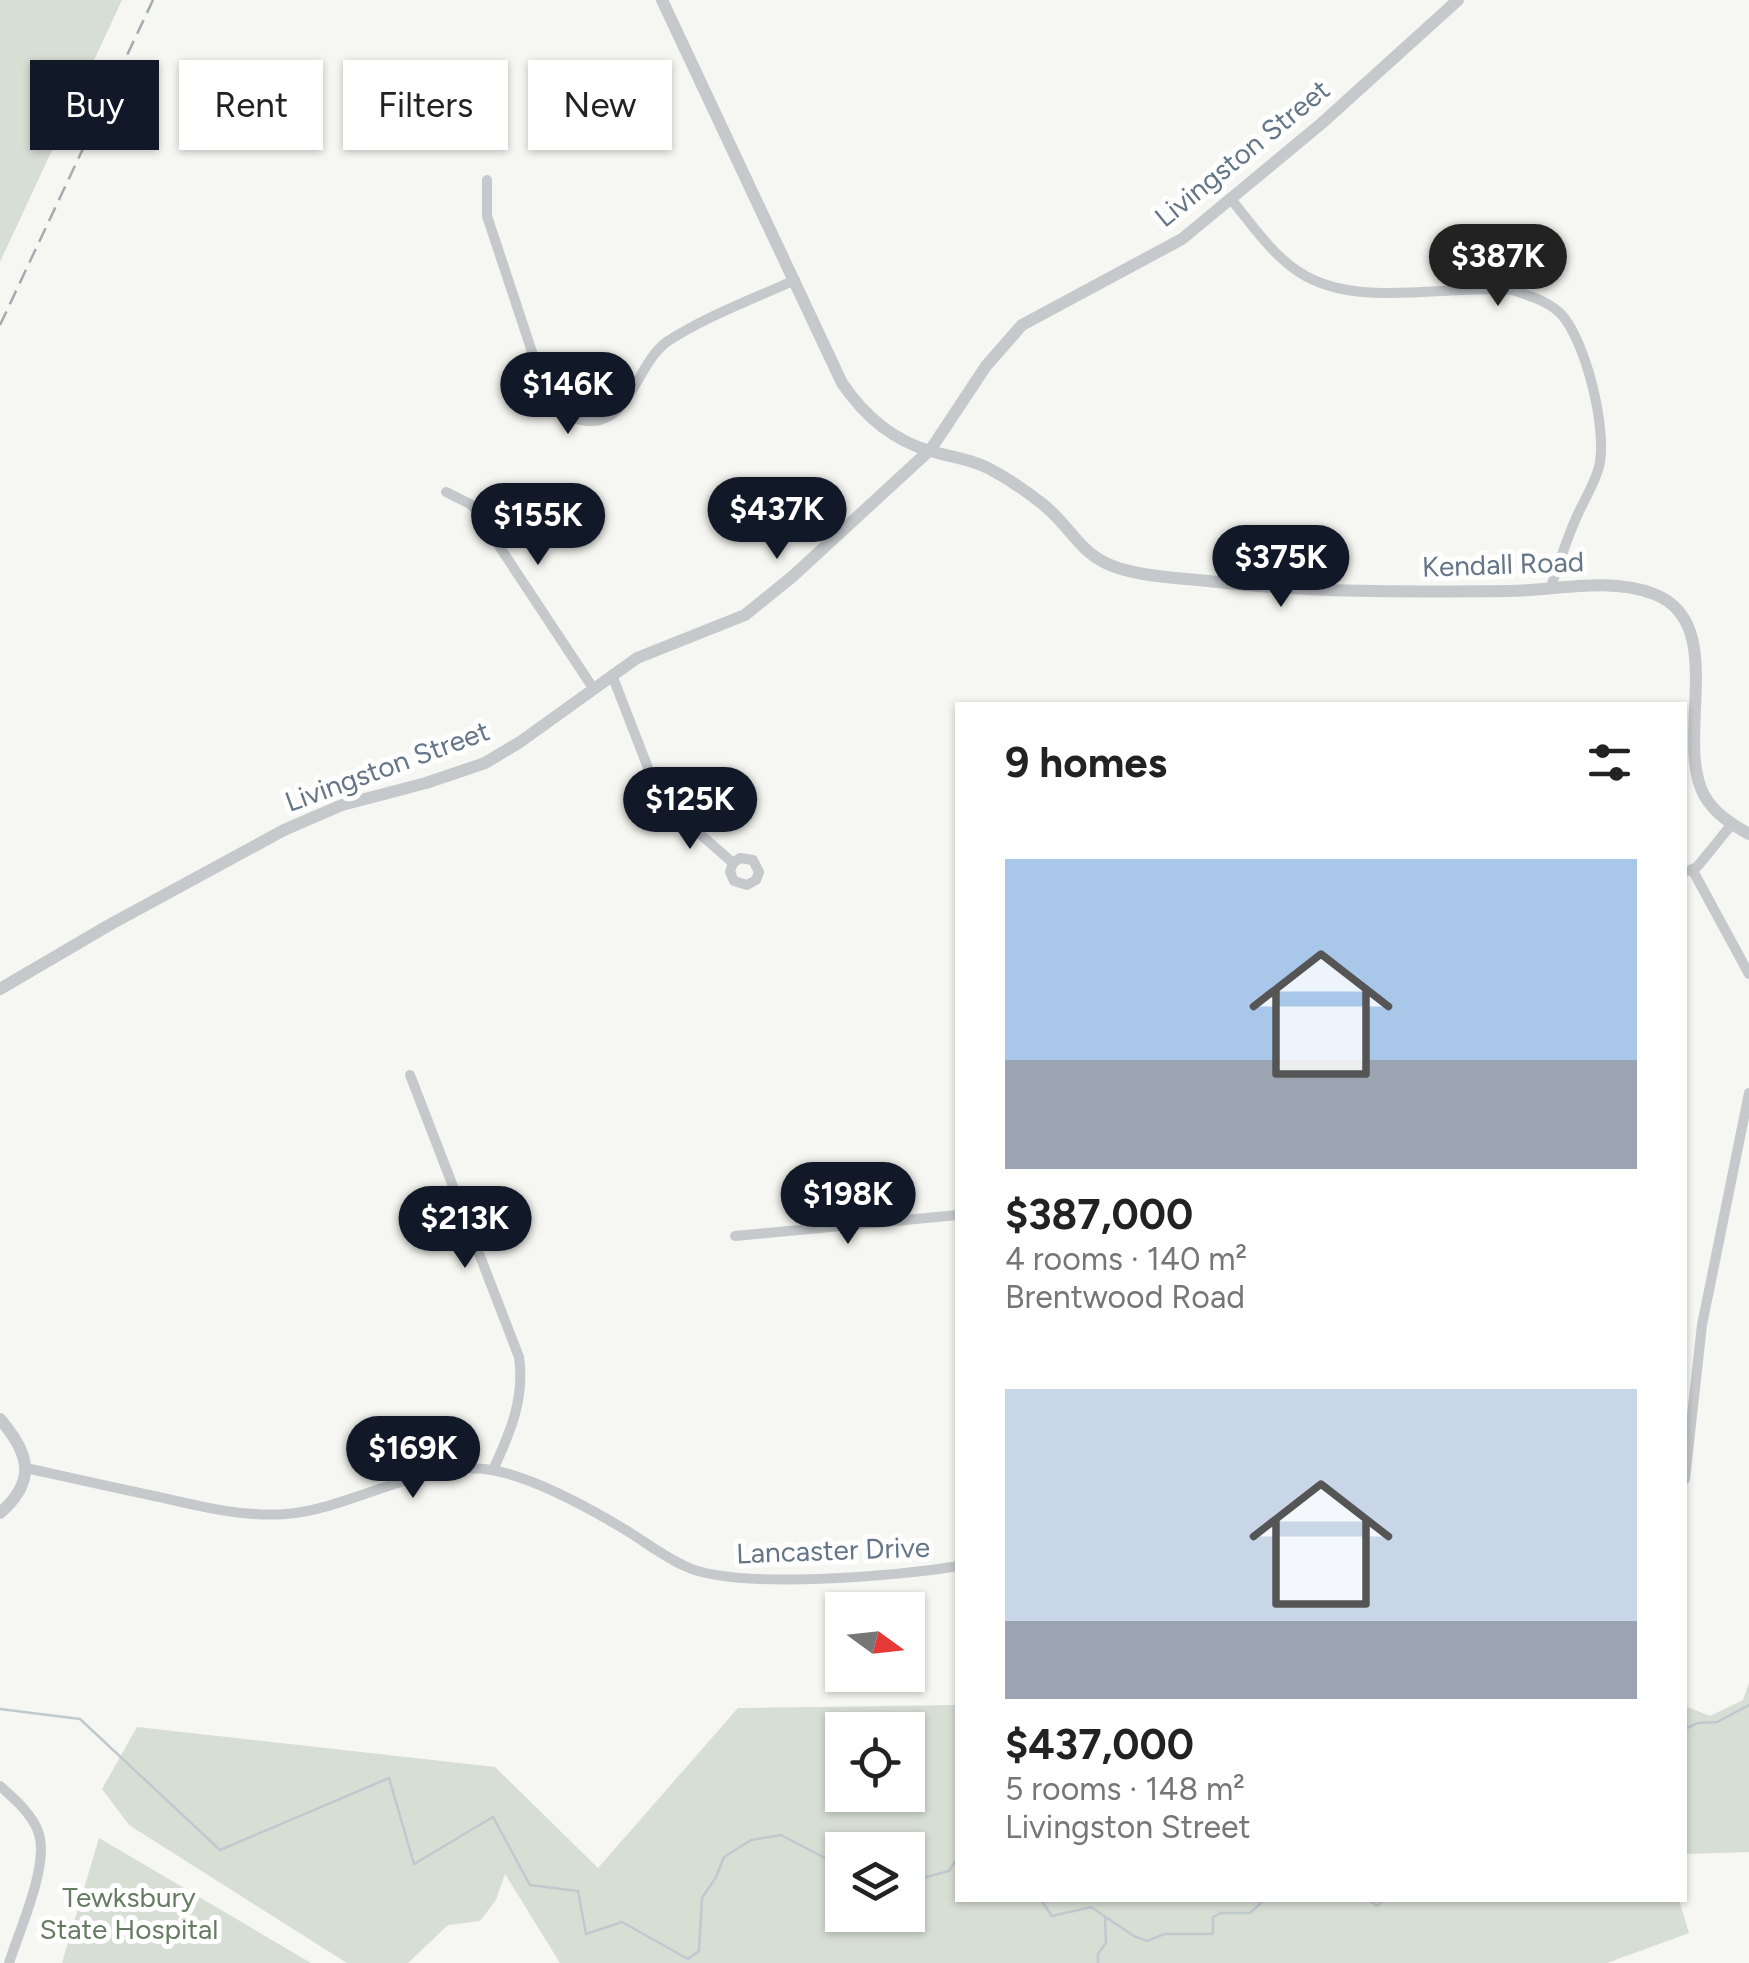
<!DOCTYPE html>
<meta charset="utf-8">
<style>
body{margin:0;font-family:Figtree,sans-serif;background:#f6f6f6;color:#222;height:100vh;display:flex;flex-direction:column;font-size:38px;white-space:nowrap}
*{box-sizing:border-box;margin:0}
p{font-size:32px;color:#767676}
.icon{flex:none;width:55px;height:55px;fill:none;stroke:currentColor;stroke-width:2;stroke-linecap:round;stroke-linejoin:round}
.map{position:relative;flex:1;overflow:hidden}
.details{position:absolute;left:955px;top:702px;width:732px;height:1200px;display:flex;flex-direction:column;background:#fff;border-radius:0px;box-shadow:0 2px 8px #0004}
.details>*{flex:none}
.guide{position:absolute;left:30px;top:60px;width:775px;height:90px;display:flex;gap:20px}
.needle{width:65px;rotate:105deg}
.controls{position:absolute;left:825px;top:1592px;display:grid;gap:20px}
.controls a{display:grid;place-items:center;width:100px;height:100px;border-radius:0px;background:#fff;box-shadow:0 2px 8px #0004;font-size:50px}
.price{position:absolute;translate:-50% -85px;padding:0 22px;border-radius:35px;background:#111827;color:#fff;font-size:32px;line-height:65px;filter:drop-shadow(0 2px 5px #0008)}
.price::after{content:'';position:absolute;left:50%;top:60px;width:30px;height:22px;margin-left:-15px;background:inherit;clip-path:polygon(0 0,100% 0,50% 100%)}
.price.active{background:#222;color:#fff}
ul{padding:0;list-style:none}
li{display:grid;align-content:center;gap:20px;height:530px;padding:0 50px}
li span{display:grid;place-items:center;height:310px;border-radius:0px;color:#555}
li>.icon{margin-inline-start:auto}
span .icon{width:180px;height:180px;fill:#fffc;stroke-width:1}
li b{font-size:42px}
h2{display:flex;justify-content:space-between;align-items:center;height:120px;padding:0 50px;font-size:42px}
.pill{padding:0 35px;border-radius:0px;background:#fff;box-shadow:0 2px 8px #0004;font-size:35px;line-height:90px}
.pill.active{background:#111827;color:#fff}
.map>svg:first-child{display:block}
.green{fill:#d7ded3;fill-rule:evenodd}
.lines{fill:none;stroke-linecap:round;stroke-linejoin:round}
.stream{stroke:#bfcacf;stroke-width:2.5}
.minor{stroke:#c5c9cc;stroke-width:10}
.tertiary{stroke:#c5c9cc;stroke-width:12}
.rail{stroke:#a5abb1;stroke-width:2.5;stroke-dasharray:15 8;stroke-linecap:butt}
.labels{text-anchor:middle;stroke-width:10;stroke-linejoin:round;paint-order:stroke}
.street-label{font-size:28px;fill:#637586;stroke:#fff}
.park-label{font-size:28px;fill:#667c62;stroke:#fff}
</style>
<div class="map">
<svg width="1749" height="1963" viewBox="0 0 1749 1963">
<rect width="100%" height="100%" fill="#f6f6f2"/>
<path class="green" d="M0,0h122l-122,262z
M1749,1683v169l-64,2v-148l25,10 33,-16z
M957,1705l1,195h721l10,33 -82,30h-1047l-55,-89 -9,26 -16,21 -32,4 -40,38h-61l-218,-138 -27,-36 35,-62 358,40 103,101 140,-160zM908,1730v65h-66v-65zM908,1850v65h-66v-65z
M99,1838l212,125h-249z"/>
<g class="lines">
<path class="stream" d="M0,1709l80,10 140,131 169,-72 25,86 79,-47 37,68 48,6 8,43 36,-12 66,37 11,-8 3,-53 14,-21 8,-20 27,-17 30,-5 61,32
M1685,1729l13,-6 19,-1 32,-17
M908,1882l41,-11 9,-14
M1044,1900l-1,3 9,13 39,-9 43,29 13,5 17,-7h49v-17l8,-4h29l14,-13
M1369,1900l8,6 7,-6
M1098,1963v-9l8,-11 -1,-25"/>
<path class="minor" d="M487,180v36l56,169c6,15 15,28 31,33 55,19 60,-54 94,-77 39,-25 85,-42 127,-61
M1230,198c20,24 42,57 69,74 57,38 148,12 214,18 17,6 35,11 48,24 25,27 47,117 38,153 -5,18 -15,33 -22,49 -11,24 -18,49 -27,73
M446,492l26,13 121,183
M612,675l45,116 27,29 49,43 -3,9 4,9 13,4 9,-5 3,-8 -6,-12 -13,-2 -7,5
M1692,869l57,105
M1685,872l12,-5 35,-43
M410,1075l109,282c6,42 -9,76 -26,113
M735,1236l223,-21
M26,1468c45,10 89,20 133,29 43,10 83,20 127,17 66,-5 140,-56 206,-44 44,8 99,39 137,62 19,12 37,26 58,35 50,23 213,9 271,-1
M1685,1479l17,-154 47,-232
M0,1786c15,13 33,29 39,48 10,32 -20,97 -30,129"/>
<path class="tertiary" d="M662,0l180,383c21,31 50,57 88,68 20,6 39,7 58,17 19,10 40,24 57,38 28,23 35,50 73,62 29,9 61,10 90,13 101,12 201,11 303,10 46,-1 98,-14 143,3 75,28 20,145 50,201 10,18 27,29 45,39
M0,989l111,-65 173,-94 58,-25 84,-22 59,-20 35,-21 117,-84 108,-43 48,-39 138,-127 55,-83 36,-41 160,-86 140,-116 136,-123
M0,1419c30,35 37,62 0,94"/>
<path class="rail" d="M0,325l153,-325"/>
</g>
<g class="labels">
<g class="street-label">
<text transform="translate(1242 153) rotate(-39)" y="10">Livingston Street</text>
<text transform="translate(1503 564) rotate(-2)" y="10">Kendall Road</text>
<text transform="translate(387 766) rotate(-20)" y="10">Livingston Street</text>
<text transform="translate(833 1550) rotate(-2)" y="10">Lancaster Drive</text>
</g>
<g class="park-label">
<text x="129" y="1907">Tewksbury<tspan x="129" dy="32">State Hospital</tspan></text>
</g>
</g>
</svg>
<div class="controls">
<a><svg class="needle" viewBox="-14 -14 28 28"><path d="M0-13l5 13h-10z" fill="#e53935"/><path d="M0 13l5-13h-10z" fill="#767676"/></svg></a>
<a><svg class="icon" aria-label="locate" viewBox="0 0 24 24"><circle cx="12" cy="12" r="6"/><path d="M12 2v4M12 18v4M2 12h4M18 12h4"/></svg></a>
<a><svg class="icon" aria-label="layers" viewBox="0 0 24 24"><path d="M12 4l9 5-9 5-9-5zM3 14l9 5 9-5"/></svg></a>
</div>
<b class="price active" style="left:1498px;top:309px">$387K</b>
<b class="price" style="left:568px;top:437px">$146K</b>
<b class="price" style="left:777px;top:562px">$437K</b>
<b class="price" style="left:538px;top:568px">$155K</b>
<b class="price" style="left:1281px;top:610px">$375K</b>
<b class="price" style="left:690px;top:852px">$125K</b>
<b class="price" style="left:848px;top:1247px">$198K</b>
<b class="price" style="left:465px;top:1271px">$213K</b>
<b class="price" style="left:413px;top:1501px">$169K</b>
<div class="guide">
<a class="pill active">Buy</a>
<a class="pill">Rent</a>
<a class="pill">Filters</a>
<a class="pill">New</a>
</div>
<section class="details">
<h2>9 homes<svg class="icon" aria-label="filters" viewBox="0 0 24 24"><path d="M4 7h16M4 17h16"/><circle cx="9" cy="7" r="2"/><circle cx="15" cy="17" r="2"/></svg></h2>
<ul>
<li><span style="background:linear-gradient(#a9c7e8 65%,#9aa5b1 0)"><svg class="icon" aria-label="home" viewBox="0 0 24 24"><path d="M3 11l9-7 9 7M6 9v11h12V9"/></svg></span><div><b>$387,000</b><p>4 rooms · 140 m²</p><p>Brentwood Road</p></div></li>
<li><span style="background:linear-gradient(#c9d6e8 75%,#9aa5b1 0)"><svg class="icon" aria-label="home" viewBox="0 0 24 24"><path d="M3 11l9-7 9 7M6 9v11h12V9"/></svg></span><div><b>$437,000</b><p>5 rooms · 148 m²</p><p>Livingston Street</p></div></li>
</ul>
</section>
</div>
